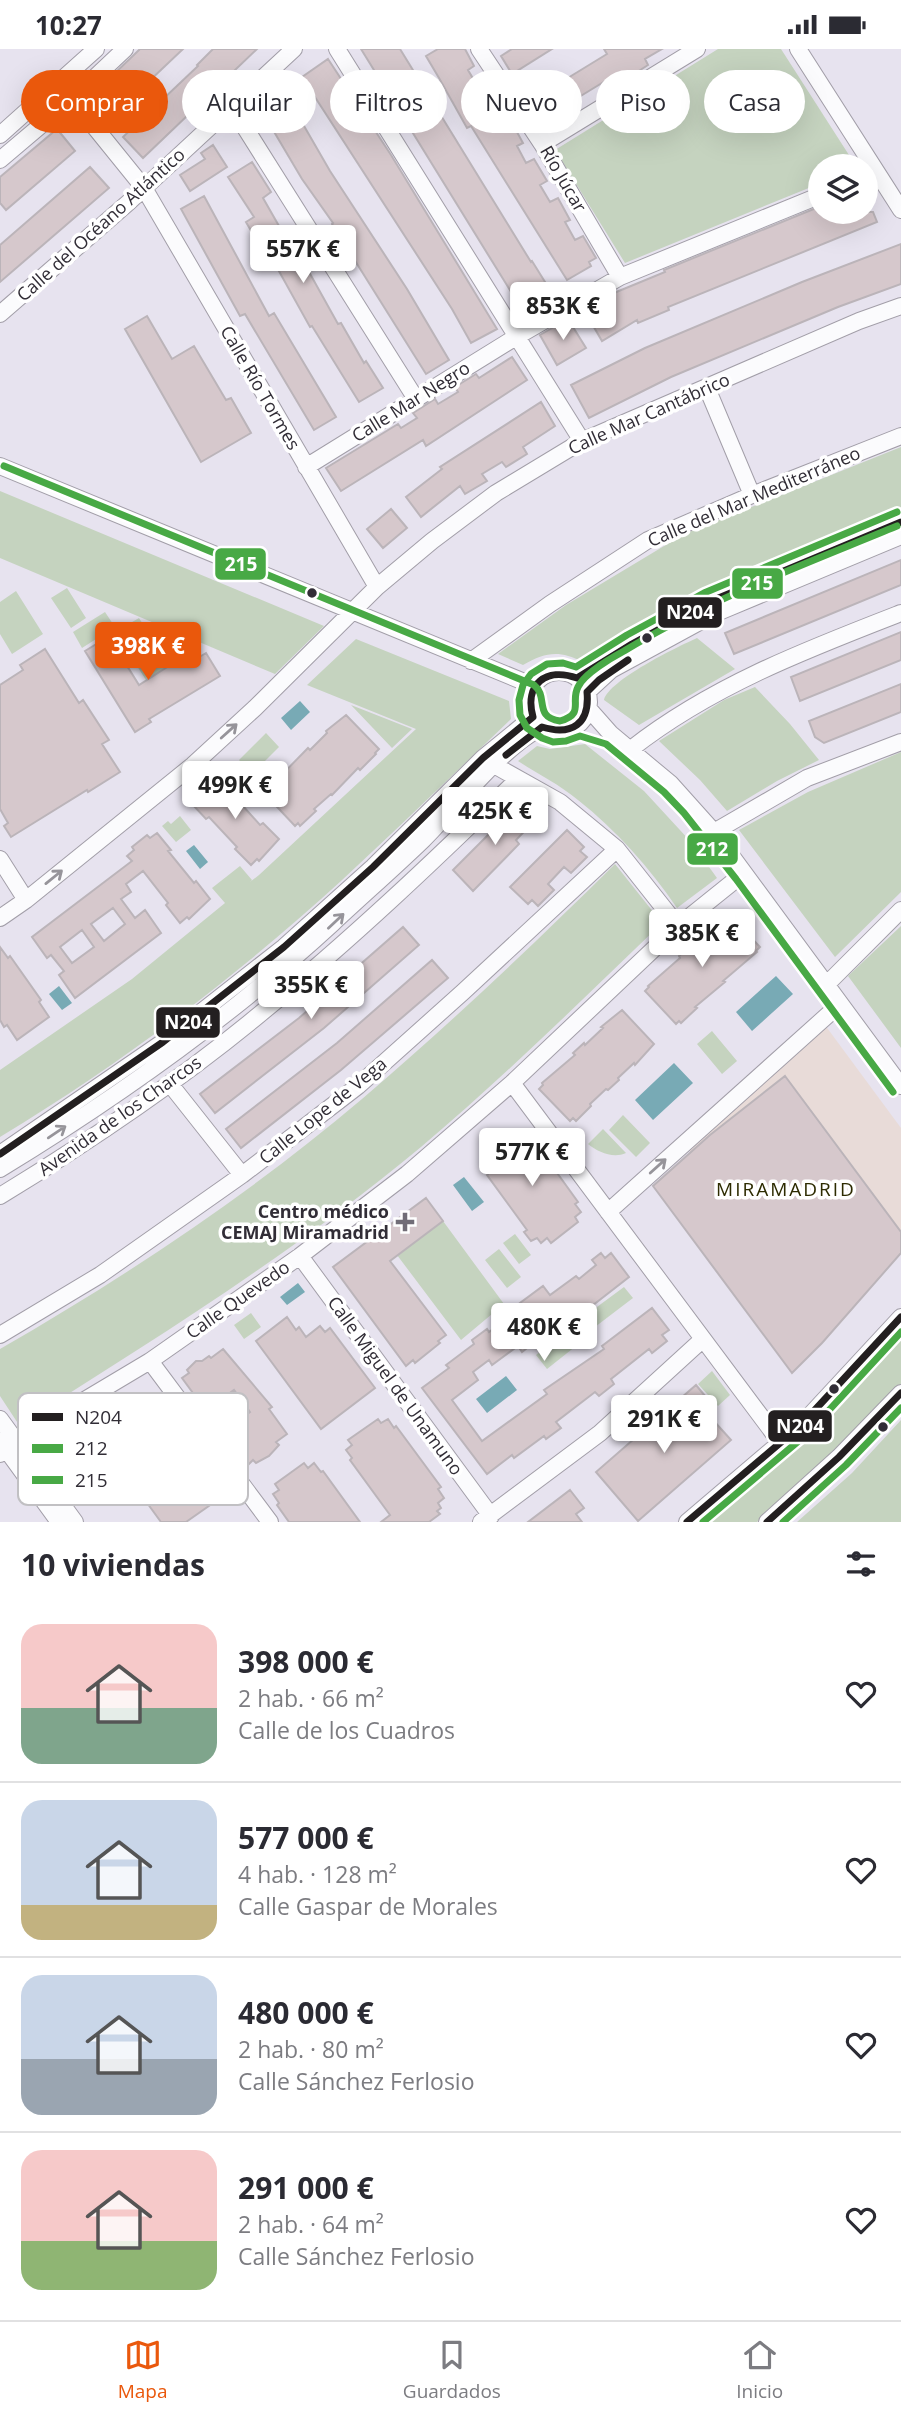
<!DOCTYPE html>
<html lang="es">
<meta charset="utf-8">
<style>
body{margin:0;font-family:"Open Sans",sans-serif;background:#f7f7f7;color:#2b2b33;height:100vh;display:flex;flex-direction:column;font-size:26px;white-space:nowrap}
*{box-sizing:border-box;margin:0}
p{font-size:23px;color:#7c7c81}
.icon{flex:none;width:38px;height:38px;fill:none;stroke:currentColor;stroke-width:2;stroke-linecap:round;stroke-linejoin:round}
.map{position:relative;height:1473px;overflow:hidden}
.sheet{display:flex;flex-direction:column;background:#fff;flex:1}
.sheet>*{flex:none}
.hud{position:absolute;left:21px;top:21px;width:859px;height:63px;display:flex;gap:14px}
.buttons{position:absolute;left:808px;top:105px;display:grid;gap:14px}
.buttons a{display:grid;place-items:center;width:70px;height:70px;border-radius:50%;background:#fff;box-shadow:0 7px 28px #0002;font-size:35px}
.price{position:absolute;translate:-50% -60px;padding:0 16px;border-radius:7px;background:#fff;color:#222;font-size:23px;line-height:46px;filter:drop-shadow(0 2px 4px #0008)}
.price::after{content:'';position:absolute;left:50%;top:42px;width:21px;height:16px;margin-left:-10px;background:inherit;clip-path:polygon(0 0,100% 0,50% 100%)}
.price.on{background:#ea580c;color:#fff}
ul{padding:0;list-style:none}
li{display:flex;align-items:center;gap:21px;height:175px;padding:0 21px}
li+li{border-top:2px solid #e1e1e2}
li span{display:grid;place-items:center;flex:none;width:196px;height:140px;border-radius:21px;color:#555}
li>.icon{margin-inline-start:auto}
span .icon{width:84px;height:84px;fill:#fffc;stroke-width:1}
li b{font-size:30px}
h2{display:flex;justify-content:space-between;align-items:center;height:84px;padding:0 21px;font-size:30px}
.tag{padding:0 24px;border-radius:32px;background:#fff;box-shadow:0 7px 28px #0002;font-size:24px;line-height:63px}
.tag.on{background:#ea580c;color:#fff}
.status{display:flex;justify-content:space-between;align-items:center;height:49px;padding:0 35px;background:#fff;direction:ltr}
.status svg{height:19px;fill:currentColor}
.tab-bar{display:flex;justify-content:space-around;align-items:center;height:98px;border-top:2px solid #e1e1e2;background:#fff;font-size:19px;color:#7c7c81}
.tab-bar a{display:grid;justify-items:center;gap:4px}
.tab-bar .on{color:#ea580c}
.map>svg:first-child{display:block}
.commercial{fill:#e8dbd8}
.green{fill:#c5d3bf}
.water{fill:#78aab5}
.building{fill:#d6c8cc;stroke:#bbb4b9;stroke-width:2;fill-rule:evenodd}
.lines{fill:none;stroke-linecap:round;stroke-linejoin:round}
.minor-casing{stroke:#a29ea8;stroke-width:18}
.minor{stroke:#fbfbfd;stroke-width:16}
.bus-1-casing{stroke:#fff;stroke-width:12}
.bus-2-casing{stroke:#fff;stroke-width:12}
.bus-3-casing{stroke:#fff;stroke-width:12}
.bus-1{stroke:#231f20;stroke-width:7}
.bus-2{stroke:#48a945;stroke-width:7}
.bus-3{stroke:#48a945;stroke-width:7}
.oneway{stroke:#96949a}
.bus-dot{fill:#312d36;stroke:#fff;stroke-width:2.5}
.poi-dot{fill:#716d77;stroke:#fff;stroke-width:2.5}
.labels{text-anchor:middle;stroke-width:7;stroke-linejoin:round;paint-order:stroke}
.street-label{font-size:18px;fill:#312d36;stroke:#fff}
.poi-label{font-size:18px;font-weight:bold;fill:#312d36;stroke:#fff;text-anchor:end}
.neighbourhood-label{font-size:19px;letter-spacing:2px;fill:#2d2b01;stroke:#fff}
.key{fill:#fff;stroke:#c1c0c3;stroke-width:2}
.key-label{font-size:19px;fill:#312d36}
.line-badge{stroke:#fff;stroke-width:2.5}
.badge-label{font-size:19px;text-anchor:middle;font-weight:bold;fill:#fff}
</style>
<div class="status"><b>10:27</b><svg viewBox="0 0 49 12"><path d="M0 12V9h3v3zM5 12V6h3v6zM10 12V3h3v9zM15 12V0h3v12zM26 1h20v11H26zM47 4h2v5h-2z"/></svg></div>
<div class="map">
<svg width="901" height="1473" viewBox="0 0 901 1473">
<rect width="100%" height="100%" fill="#e7e3ef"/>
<path class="commercial" d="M822,972l79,107v125l-77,89 -140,-199z"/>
<path class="green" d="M718,0h63l75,117h-35v17l-196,80 -70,-113z
M901,398v62l-156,64 -72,36 -90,53c-24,-12 -37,-10 -60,3l-25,-11 68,-49 118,-71z
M0,442l324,135 -49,48 -275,-116z
M67,539l19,30 -15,10 -20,-30z
M16,542l27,43 -31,20 -12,-20v-32z
M105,563l10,15 -33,21 -9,-16z
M139,569l14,22 7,-4 6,8 11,-7 17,8 7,11 -10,6 -5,-7 -40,25 -31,-48z
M697,589l38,31 -96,56 -35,-25c5,-20 73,-53 93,-62z
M356,590l153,62 2,18c-57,55 -113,109 -170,162 -105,96 -220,183 -341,256v-67l132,-91 93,-76 -13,-15 28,-22 12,14 -2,2 9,-7 157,-146 -109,-44z
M755,638l35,37 29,36 -42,21 -50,30 -27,-31 -41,-39 65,-41z
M351,656l61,24 -20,19z
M266,684l13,14 -27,27 -13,-14z
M585,695l59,47 47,51 26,36 -40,30c-28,-41 -60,-77 -99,-108 -18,-15 -40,-26 -60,-39l19,-15 13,3z
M901,703v140l-66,65 -96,-127 69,-38z
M180,767l11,14 -15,12 -14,-16 6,-5 3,3z
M615,815l47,59c-79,76 -157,153 -241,224 -126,105 -264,191 -402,278l-19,-29v-47c127,-73 250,-155 362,-250 88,-75 171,-154 253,-235z
M901,877v122l-53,-72z
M712,982l25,30 -15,13 -25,-30z
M623,1066l27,28 -14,14 -27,-27z
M603,1080l23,24c-13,6 -28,-1 -38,-9z
M443,1172l61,83 -43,36 -64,-85z
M515,1185l16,21 -12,9 -16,-21z
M499,1200l22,28 -14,11 -22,-28z
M624,1238l9,11 -42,32 -9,-12z
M251,1264l10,14 -17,12 -10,-14z
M901,1279v56l-95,96 -49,42h-61z
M565,1283l11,14 -29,23 -11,-14z
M712,1322l18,24 -12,11 -20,-22z
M901,1371v102h-104l55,-49z"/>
<path class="water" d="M300,652l10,11 -19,18 -10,-12z
M194,796l14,17 -8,7 -14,-18z
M776,927l17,18 -41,37 -16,-19z
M59,937l13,17 -10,7 -13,-16z
M674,1014l19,20 -40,37 -18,-20z
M464,1128l20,25 -12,9 -19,-26z
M298,1234l7,9 -18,13 -7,-8z
M506,1327l11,14 -30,23 -11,-14z"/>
<path class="building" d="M140,0h43l-76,72 -20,-21z
M213,0h44l-114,109 -20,-21 75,-71 -1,-1z
M361,0h39l131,213 1,-1 18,29 -29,18z
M438,0h27l9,17 -6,4 10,17 8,-5 12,22 -5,3 10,18 8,-4 12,22 -6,3 9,17 8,-4 13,22 -7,4 10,17 8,-4 12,22 -5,2 10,18 8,-4 13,22 -7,4 2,4 -24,14 -96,-154 -4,2 -28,-50 -13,-22z
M512,0h40l-40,25 -11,-18z
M604,0h58l-17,10 3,6 -20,13 -4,-5 -2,1 -2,-2 -54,33 4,7 -10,6 -6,-9 -14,10 -14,-21 5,-3 -2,-3 10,-6 3,4 14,-9 2,3 49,-30z
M328,10l63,96 106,174 -26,14 -19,-34 -150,-232z
M285,44l45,78 77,118 42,71 -23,14 -94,-150 1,-1 -31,-44 -42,-71z
M57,80l18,22 -69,59 -6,-7v-26z
M213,96l14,22 -37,24 -10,-16 25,-16 -4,-6z
M252,113l19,30 -8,6 28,49 3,-2 44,79 3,-1 23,40 2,-2 17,27 -24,14 -47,-76 -2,1 -45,-81 -4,2 -15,-26 8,-5 -26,-40z
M90,118l19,21 -109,94v-37z
M204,147l65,120 5,-3 62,104 -22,13 -69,-116 -5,2 -59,-107z
M821,157v6h52l4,10 -209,85 1,3 -31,13 -1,-3 -35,21 -18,-31 30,-17 51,-21 -1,-2z
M901,195v40l-63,23 -167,70 -82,41 -18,-33 74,-37 157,-66z
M147,267l25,43 22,-13 32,54 5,-2 20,35 -50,29 -76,-133z
M568,270l18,29 -29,17 -17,-30z
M512,308l15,23 -101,66 -3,-6 -82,51 -15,-23 72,-44 3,4 16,-10 -4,-5 22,-14 3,5 20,-12 -3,-5 21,-13 3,4z
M541,353l14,24 -32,21 4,7 -21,13 -4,-5 -20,12 5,7 -22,13 -5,-8 -39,31 -15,-20 36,-28 -2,-2z
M391,460l16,19 -24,20 -16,-19z
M901,511v25l-167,69 -9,-21z
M116,583l4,9 -6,4 25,40 47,-30 5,7 15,-9 14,23 -71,43 2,3 -16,10 -50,-81z
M901,583v28l-101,41 -9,-24z
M45,600l34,54 4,-3 26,40 -7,4 18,28 -32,20 -1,-2 -76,47 -7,-11 4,-3 -8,-14v-124l23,-15 -3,-5z
M901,635v28l-77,31 -9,-6 -6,-16z
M346,666l33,34 -4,4 1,1 -16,16 -2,-2 -26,27 -1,-1 -17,15 2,2 -16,15 -2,-3 -3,3 -31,-33 44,-45 2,2 17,-17 -1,-2z
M219,729l15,15 -1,2 27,30 3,-2 16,16 -20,22 -2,-2 -6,6 -16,-16 2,-2 -28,-30 -3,2 -14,-15 6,-7 -2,-3 14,-13 3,3z
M523,751l15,17 -22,23 3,4 -46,47 -20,-21z
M567,781l17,17 -4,4 7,6 -16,16 -7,-6 -16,17 6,6 -16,16 -6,-6 -4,4 -18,-17z
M157,784l14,17 -3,1 26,32 2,-2 14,18 -21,20 -2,-2 -7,6 -14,-18 2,-2 -25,-32 -17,13 5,8 -10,7 14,19 10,-8 16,23 -86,65 -16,-23 5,-4 -13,-16 -4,3 -15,-21 100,-76 -5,-5 7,-6 -2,-3 15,-12 3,3zM113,859l12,16 -21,17 -13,-17zM82,881l12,17 -22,16 -12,-16z
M727,863l33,35 -4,4 1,1 -34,29 2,1 -30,25 2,1 -16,15 -2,-2 -3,3 -31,-33 4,-4 -1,-1 32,-28 -1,-2 11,-10 1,1 17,-16 -1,-2z
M403,878l16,18 -95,83 -109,85 -15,-19 99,-76z
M0,898l8,11 2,-2 31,44 -2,2 10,15 -32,23 -10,-15 -3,2 -4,-7z
M432,911l16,18 -107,92 -100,78 -15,-19 111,-86z
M622,961l32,34 -19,21 -1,-2 -16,15 1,2 -11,10 -2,-1 -16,15 1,2 -15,15 -3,-3 -3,3 -31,-32 4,-4 -1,-2 33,-28 -2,-2 11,-10 1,2 18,-17 -2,-1z
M785,1027l116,156v21l-79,90 -30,30 -139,-187 57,-51z
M515,1084l3,5 7,-5 6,9 3,-1 44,61 -3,2 6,8 -6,5 3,5 -27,21 -4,-5 -6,5 -4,-5 -6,3 -7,-9 3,-2 -40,-55 2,-2 -6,-9 6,-4 -4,-6z
M426,1149l17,23 -53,40 56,74 -8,6 2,2 -25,20 -2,-3 -7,6 -73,-99z
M601,1204l4,5 6,-5 18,24 -50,39 -4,-6 -53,42 -4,-6 -26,19 -3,-5 -16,12 5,8 -26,20 30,41 65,-47 -3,-4 60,-41 -2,-3 50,-38 17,22 -7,5 5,6 -15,12 -3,-4 -38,30 3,5 -15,12 -4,-4 -39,30 5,6 -15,11 -2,-3 -30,22 -2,-3 -25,19 -65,-86 27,-20 -3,-3 28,-21 -2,-4 15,-11 2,3 34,-25 -3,-4 23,-17 7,9 26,-19 3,3 17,-14 -4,-5z
M287,1268l9,13 3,-3 7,10 14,-11 5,6 5,-4 45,60 -54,41 -65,-88z
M223,1300l49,58 -3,2 18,25 -11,8 3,3 -10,11 -13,7 -3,-3 -6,6 -23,-30 7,-5 -2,-3 21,-16 -16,-22 -21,15 -2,-2 -7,5 -22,-30 7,-5 -2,-3 9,-9h6l7,-5 2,2z
M696,1336l14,17 -7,7 28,31 -93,81 -42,-49z
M154,1354l20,27 -44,30 11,15 23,-15 22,31 22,-16 15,21 -37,26h-25l-40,-55 -34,22 -21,-29z
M378,1370l3,4 7,-4 6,9 2,-2 45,61 -3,2 6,9 -6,5 3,5 -4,3 3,3 -11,8h-48l9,-7 -40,-55 2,-2 -6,-8 6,-5 -4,-5z
M304,1414l4,5 6,-5 7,9 2,-1 37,51h-71l-12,-17 2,-2 -6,-9 6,-4 -4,-6z
M570,1441l14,18 -8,6 6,8h-54z"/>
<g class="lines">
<defs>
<path id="minor" d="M337,0l245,392
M479,0l63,95 78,133
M798,0l103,161
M72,50l72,89 233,399
M232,58l184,292
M0,86l96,-86
M542,95l155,-95
M0,111l72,-61 53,-50
M0,265l129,-112 165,-153
M707,339l45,107
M0,417l534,220
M306,418l210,-130 104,-60 201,-82
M471,612l79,-57 98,-64 104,-45 149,-59
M529 653a30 30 0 1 1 60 0a30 30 0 1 1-60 0Z
M577,629l55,-34 77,-42 192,-80
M587,643l24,-22 103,-56 187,-78
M588,659l23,26 60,50 43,48 187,254
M631,700c80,-63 177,-100 270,-136
M494,716l66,37 57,47 61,77
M714,783l93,-54 94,-36
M0,810l26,41
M0,869l26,-18 167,-135 62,-57 122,-121 55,-46 64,-48 86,-52 277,-120 42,-15
M826,936l75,-75
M512,1034l268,359
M170,1035l72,91
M0,1105l163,-112 121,-95 89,-80 110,-109 50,-41
M0,1120c115,-70 234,-155 333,-246 30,-28 61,-55 90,-83 34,-34 77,-91 119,-113
M0,1147c90,-55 179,-115 260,-182 91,-74 175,-154 258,-235
M608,1163l232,-208
M300,1207l191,260
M0,1286l100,-60 142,-100 116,-89 105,-94 154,-143
M150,1312l120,161
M0,1370l75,103
M0,1392l59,81
M0,1405l16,-13 134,-80 150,-105 107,-82 105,-91 166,-157 66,-53
M481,1473l119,-89 103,-94
M687,1473l113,-96 101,-109
M767,1473l72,-65 62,-64"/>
</defs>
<use href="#minor" class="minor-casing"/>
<use href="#minor" class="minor"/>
<defs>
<path id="bus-1" d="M506,706l36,-28c30,9 48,-3 45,-35l12,-12 29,-20
M0,1105l163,-112 121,-95 89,-80 110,-109 50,-41c-9,-33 13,-50 44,-39l55,-34 77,-42 192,-80
M687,1473l113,-96 101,-109
M767,1473l72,-65 62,-64"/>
<path id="bus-2" d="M893,1043l-157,-213 -52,-66 -20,-21 -58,-48 -26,-8 -14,5 -13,1 -11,-4 -15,-10 -7,-13 -1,-15 4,-15 8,-11 16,-10 16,-1 13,4 51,-32 77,-42 193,-81
M703,1473l105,-89 93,-101
M783,1473l63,-57 55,-57"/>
<path id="bus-3" d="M4,417l530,219c15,12 -1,32 26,36 25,-7 10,-19 18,-34 6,-13 33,-29 46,-36 86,-52 181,-87 273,-125"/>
</defs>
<use href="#bus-1" class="bus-1-casing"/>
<use href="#bus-2" class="bus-2-casing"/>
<use href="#bus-3" class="bus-3-casing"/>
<use href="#bus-1" class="bus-1"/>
<use href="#bus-2" class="bus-2"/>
<use href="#bus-3" class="bus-3"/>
</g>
<defs><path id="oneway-shaft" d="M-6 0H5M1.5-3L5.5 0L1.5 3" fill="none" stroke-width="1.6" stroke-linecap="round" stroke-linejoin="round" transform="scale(1.75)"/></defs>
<g class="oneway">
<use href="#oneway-shaft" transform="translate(229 682) rotate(-42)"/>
<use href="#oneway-shaft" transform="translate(54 828) rotate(-39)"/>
<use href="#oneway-shaft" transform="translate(336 872) rotate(-43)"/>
<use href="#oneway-shaft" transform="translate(57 1083) rotate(-34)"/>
<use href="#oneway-shaft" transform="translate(658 1117) rotate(-42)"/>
</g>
<g class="bus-dot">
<circle cx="312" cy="544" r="6"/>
<circle cx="647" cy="589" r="6"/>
<circle cx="834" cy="1340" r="6"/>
<circle cx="883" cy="1378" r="6"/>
</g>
<path class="poi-dot" d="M401.5 1162.5h7v7h7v7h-7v7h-7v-7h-7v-7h7z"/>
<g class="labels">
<g class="street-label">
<text transform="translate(563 130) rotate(60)" y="6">Río Júcar</text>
<text transform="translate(101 176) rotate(-42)" y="6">Calle del Océano Atlántico</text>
<text transform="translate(260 339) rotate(60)" y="6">Calle Río Tormes</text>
<text transform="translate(411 353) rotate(-32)" y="6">Calle Mar Negro</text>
<text transform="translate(649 365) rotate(-24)" y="6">Calle Mar Cantábrico</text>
<text transform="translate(754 448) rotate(-23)" y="6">Calle del Mar Mediterráneo</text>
<text transform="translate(323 1062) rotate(-39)" y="6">Calle Lope de Vega</text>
<text transform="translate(120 1067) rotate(-35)" y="6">Avenida de los Charcos</text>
<text transform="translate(238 1251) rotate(-35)" y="6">Calle Quevedo</text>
<text transform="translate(395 1337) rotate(54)" y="6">Calle Miguel de Unamuno</text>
</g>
<g class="poi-label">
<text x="389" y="1169">Centro médico<tspan x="389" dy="21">CEMAJ Miramadrid</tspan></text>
</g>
<g class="neighbourhood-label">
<text x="786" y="1147">MIRAMADRID</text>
</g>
</g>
<rect x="18" y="1344" width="230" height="112" rx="10" class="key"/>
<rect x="32" y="1364" width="31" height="8" fill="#231f20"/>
<rect x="32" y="1395" width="31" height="9" fill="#48a945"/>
<rect x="32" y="1427" width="31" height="8" fill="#48a945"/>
<g class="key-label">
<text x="75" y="1375">N204</text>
<text x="75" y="1406">212</text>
<text x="75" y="1438">215</text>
</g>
<g class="line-badge">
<rect x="214" y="498" width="53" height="34" rx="7" fill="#48a945"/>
<rect x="731" y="518" width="53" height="33" rx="7" fill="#48a945"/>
<rect x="657" y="547" width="66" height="33" rx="7" fill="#231f20"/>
<rect x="686" y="783" width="53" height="34" rx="7" fill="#48a945"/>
<rect x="155" y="957" width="66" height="33" rx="7" fill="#231f20"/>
<rect x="767" y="1360" width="66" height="34" rx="7" fill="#231f20"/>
</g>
<g class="badge-label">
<text x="241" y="522">215</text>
<text x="757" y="541">215</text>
<text x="690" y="570">N204</text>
<text x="712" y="807">212</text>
<text x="188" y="980">N204</text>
<text x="800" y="1384">N204</text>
</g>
</svg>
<div class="buttons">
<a><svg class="icon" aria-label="layers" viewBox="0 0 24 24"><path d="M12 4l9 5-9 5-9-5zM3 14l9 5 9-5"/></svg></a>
</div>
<b class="price" style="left:303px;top:236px">557K €</b>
<b class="price" style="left:563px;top:293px">853K €</b>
<b class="price on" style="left:148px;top:633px">398K €</b>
<b class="price" style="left:235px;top:772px">499K €</b>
<b class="price" style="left:495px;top:798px">425K €</b>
<b class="price" style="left:702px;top:920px">385K €</b>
<b class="price" style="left:311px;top:972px">355K €</b>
<b class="price" style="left:532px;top:1139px">577K €</b>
<b class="price" style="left:544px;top:1314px">480K €</b>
<b class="price" style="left:664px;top:1406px">291K €</b>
<div class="hud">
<a class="tag on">Comprar</a>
<a class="tag">Alquilar</a>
<a class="tag">Filtros</a>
<a class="tag">Nuevo</a>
<a class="tag">Piso</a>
<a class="tag">Casa</a>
</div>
</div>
<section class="sheet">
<h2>10 viviendas<svg class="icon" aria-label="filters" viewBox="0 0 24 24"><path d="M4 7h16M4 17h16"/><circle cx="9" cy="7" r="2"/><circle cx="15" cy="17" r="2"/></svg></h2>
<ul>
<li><span style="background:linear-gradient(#f6c9c9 60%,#7fa58c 0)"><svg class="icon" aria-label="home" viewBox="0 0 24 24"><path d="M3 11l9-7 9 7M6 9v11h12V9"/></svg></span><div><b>398 000 €</b><p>2 hab. · 66 m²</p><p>Calle de los Cuadros</p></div><svg class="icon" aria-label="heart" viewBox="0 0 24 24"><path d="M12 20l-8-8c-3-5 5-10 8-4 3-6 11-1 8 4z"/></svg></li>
<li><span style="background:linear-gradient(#c9d6e8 75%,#c2b280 0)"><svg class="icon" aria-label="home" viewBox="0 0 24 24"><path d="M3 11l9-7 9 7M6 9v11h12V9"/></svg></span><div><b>577 000 €</b><p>4 hab. · 128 m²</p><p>Calle Gaspar de Morales</p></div><svg class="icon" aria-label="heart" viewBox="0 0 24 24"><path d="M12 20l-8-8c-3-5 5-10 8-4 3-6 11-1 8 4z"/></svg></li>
<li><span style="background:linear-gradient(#c9d6e8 60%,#9aa5b1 0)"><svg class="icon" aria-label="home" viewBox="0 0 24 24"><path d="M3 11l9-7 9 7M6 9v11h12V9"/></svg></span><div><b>480 000 €</b><p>2 hab. · 80 m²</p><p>Calle Sánchez Ferlosio</p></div><svg class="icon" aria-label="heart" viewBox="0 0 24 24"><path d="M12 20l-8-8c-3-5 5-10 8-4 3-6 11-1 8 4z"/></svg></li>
<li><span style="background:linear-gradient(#f6c9c9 65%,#8fb573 0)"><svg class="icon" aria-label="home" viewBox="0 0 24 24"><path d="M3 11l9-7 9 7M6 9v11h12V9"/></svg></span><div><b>291 000 €</b><p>2 hab. · 64 m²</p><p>Calle Sánchez Ferlosio</p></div><svg class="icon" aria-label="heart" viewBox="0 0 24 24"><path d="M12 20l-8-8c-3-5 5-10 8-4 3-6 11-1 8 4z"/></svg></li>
</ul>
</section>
<nav class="tab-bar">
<a class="on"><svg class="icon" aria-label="map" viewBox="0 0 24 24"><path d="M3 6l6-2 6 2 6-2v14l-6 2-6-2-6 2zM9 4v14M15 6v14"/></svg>Mapa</a>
<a><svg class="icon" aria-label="saved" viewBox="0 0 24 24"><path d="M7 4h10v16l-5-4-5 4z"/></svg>Guardados</a>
<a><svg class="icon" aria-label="home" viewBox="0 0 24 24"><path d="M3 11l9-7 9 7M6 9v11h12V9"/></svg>Inicio</a>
</nav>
